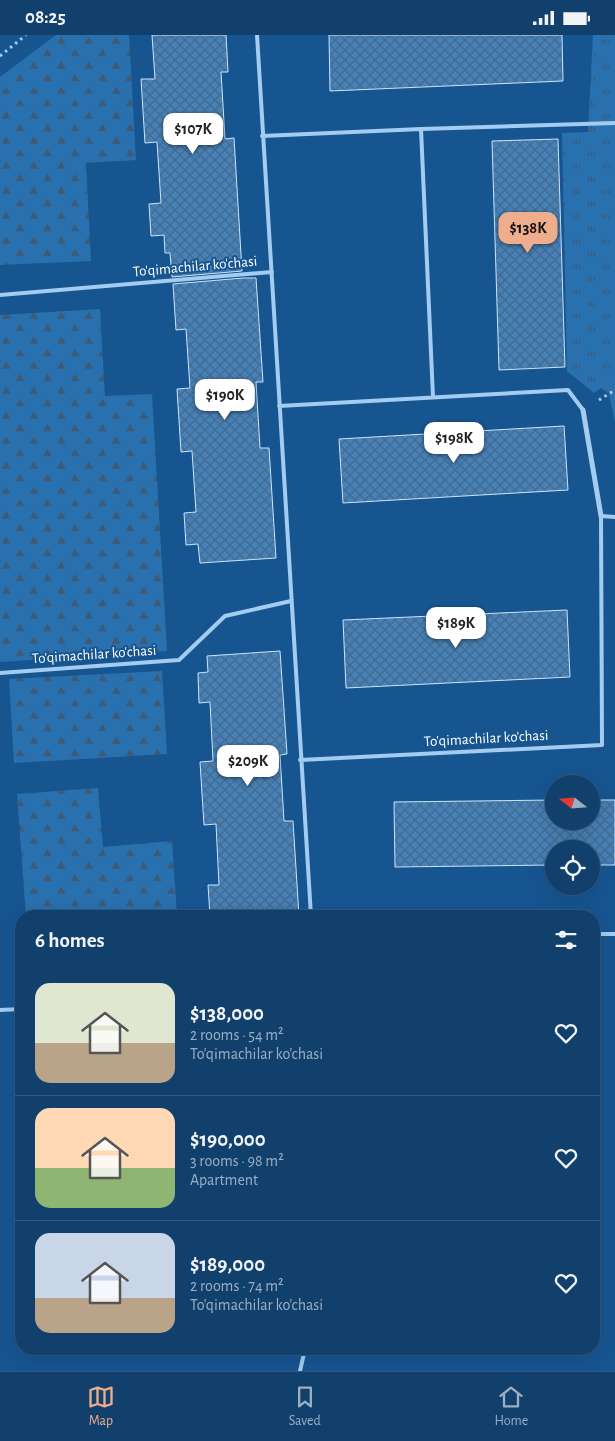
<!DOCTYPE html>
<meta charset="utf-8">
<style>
body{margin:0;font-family:"Alegreya Sans",sans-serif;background:#1a4772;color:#f1f3f6;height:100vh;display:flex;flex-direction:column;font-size:19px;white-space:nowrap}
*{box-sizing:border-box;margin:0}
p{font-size:16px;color:#9cafc2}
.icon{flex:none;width:28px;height:28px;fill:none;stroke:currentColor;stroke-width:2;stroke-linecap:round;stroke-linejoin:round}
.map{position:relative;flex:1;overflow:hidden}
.drawer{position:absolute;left:15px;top:875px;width:585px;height:445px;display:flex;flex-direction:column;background:#11406d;border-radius:20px;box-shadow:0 5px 20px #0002,0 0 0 1px #305980}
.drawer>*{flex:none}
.needle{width:32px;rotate:287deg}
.controls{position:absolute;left:545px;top:740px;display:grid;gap:10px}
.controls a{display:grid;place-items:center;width:55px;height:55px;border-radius:50%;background:#11406d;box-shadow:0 5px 20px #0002,0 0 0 1px #305980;font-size:25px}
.price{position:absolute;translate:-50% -42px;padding:0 11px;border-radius:10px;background:#fff;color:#222;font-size:16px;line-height:32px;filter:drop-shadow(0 1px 2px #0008)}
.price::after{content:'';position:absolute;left:50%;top:30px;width:15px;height:11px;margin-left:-8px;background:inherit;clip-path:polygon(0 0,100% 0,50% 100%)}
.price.selected{background:#eead8d;color:#111}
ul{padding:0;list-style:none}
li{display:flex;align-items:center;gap:15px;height:125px;padding:0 20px}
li+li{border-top:1px solid #305980}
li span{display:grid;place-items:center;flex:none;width:140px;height:100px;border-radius:15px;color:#555}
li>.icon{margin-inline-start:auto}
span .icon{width:60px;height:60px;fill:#fffc;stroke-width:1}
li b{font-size:21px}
h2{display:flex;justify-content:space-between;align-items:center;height:60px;padding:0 20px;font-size:21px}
.status{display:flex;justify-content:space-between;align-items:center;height:35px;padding:0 25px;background:#11406d;direction:ltr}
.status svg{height:14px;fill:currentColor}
.menu{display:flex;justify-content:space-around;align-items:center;height:70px;border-top:1px solid #305980;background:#11406d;font-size:14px;color:#9cafc2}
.menu a{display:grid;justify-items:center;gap:2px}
.menu .selected{color:#eead8d}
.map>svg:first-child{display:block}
.grass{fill:url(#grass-tufts)}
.forest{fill:url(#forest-firs)}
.building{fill:url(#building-cross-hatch);stroke:#cbe5fb}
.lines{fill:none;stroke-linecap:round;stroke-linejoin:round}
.path{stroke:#a4ccf0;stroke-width:3;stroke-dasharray:2.5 4;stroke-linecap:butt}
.service{stroke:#a4ccf0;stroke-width:4}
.minor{stroke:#a4ccf0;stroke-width:5}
.labels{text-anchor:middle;stroke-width:4;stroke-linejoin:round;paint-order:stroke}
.street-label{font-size:15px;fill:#fff;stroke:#175591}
</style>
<div class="status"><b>08:25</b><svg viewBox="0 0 49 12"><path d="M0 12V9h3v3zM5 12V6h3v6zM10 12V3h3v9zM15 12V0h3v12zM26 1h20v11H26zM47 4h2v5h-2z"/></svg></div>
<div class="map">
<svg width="615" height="1336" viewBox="0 0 615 1336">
<defs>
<pattern id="grass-tufts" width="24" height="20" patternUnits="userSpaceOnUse" patternTransform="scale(1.25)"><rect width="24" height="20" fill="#2970af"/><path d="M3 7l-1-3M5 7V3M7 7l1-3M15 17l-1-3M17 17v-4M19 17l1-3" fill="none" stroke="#3e5a74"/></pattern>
<pattern id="forest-firs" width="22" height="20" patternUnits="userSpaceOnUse" patternTransform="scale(1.25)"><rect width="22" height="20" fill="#2970af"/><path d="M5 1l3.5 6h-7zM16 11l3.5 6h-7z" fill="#3e5a74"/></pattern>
<pattern id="building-cross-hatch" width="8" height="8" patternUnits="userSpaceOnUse" patternTransform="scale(1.25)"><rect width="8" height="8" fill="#4481ba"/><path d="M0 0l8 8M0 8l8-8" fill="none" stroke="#486988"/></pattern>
</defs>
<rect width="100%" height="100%" fill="#175591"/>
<path class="grass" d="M593,0h22v388l-6,-29 -8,-6 -7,5 -27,-22 -5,-238 26,-1z"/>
<path class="forest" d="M56,0h73l7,125 -50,3 5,98 -91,4v-188z
M100,274l5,87 47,-2 15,257 -167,11v-347z
M162,636l5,83 -153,9 -5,-84z
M98,753l5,59 69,-6 5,75h-151l-9,-122z"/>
<path class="building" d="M152,0h74l2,37h-7l4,67 9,-1 8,133 -70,6 -2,-24h-5l-1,-18 -13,1 -2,-32 12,-1 -4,-61 -12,1 -4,-64h14z
M329,0h233l1,46 -233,10z
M558,104l7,228 -66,3 -7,-229z
M243,243h13l7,104h-7l4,66h9l7,110 -76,5 -2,-19 -12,1 -2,-32 12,-1 -4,-61 -11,1 -4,-63 13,-1 -4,-59 -10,1 -3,-46z
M564,391l4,64 -225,13 -4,-64z
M567,575l3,67 -224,11 -3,-68z
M280,616l7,103 -7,1 4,66h9l6,95h-89l-2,-31h11l-3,-61 -12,1 -4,-63 13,-1 -3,-59 -11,1 -1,-30 10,-1 -1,-16z
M554,765v21h37v-21h24v65h-24v-16h-37v16l-159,2 -1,-65z"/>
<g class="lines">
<path class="path" d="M0,21l26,-21
M599,365l16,-10"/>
<path class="service" d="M257,0l54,881
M262,101l159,-7
M0,260l272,-23
M433,362l-12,-268 194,-6
M279,371l289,-16 15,20
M0,638l179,-13 46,-44 66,-15
M300,725l302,-15 -1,-229 14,1
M594,899h21
M0,975l21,-1
M300,1336l5,-22"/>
<path class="minor" d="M583,375l18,106"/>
</g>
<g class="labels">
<g class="street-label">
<text transform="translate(195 231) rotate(-5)" y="5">To'qimachilar ko'chasi</text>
<text transform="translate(94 619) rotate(-4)" y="5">To'qimachilar ko'chasi</text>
<text transform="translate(486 703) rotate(-3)" y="5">To'qimachilar ko'chasi</text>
</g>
</g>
</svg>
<div class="controls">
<a><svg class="needle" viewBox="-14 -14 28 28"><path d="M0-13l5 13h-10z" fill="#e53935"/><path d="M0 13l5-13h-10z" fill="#9cafc2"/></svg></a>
<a><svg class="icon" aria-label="locate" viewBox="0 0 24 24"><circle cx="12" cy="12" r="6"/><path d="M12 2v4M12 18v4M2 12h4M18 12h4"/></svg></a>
</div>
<b class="price" style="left:193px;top:120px">$107K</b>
<b class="price selected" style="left:528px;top:219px">$138K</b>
<b class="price" style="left:225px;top:386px">$190K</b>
<b class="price" style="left:454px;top:429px">$198K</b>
<b class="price" style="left:456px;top:614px">$189K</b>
<b class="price" style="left:248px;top:752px">$209K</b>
<section class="drawer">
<h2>6 homes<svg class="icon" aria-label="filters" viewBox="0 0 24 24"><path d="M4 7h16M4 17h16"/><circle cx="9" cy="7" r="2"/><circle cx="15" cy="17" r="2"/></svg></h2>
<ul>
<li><span style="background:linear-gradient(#dfe7d0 60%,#b9a48a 0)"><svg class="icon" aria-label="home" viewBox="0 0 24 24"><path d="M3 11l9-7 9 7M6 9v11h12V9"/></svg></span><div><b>$138,000</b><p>2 rooms · 54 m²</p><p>To'qimachilar ko'chasi</p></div><svg class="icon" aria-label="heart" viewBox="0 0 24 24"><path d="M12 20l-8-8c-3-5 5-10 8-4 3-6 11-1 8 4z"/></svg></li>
<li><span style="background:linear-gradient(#ffd9b3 60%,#8fb573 0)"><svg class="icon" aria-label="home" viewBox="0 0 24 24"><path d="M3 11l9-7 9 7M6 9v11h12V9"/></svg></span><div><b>$190,000</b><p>3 rooms · 98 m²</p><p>Apartment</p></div><svg class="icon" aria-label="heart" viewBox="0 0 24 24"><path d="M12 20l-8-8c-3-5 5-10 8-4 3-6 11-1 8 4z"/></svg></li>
<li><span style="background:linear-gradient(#c9d6e8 65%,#b9a48a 0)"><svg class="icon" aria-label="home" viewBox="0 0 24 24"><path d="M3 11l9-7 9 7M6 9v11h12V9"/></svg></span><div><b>$189,000</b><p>2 rooms · 74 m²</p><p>To'qimachilar ko'chasi</p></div><svg class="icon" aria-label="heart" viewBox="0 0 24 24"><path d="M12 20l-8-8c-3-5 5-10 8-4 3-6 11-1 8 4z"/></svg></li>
</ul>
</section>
</div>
<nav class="menu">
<a class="selected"><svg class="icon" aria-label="map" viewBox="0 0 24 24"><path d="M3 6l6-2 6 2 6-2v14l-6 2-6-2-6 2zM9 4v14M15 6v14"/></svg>Map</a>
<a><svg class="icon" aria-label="saved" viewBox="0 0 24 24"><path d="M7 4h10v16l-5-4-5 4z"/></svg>Saved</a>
<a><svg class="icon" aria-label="home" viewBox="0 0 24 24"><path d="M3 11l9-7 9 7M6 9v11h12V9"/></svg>Home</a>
</nav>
